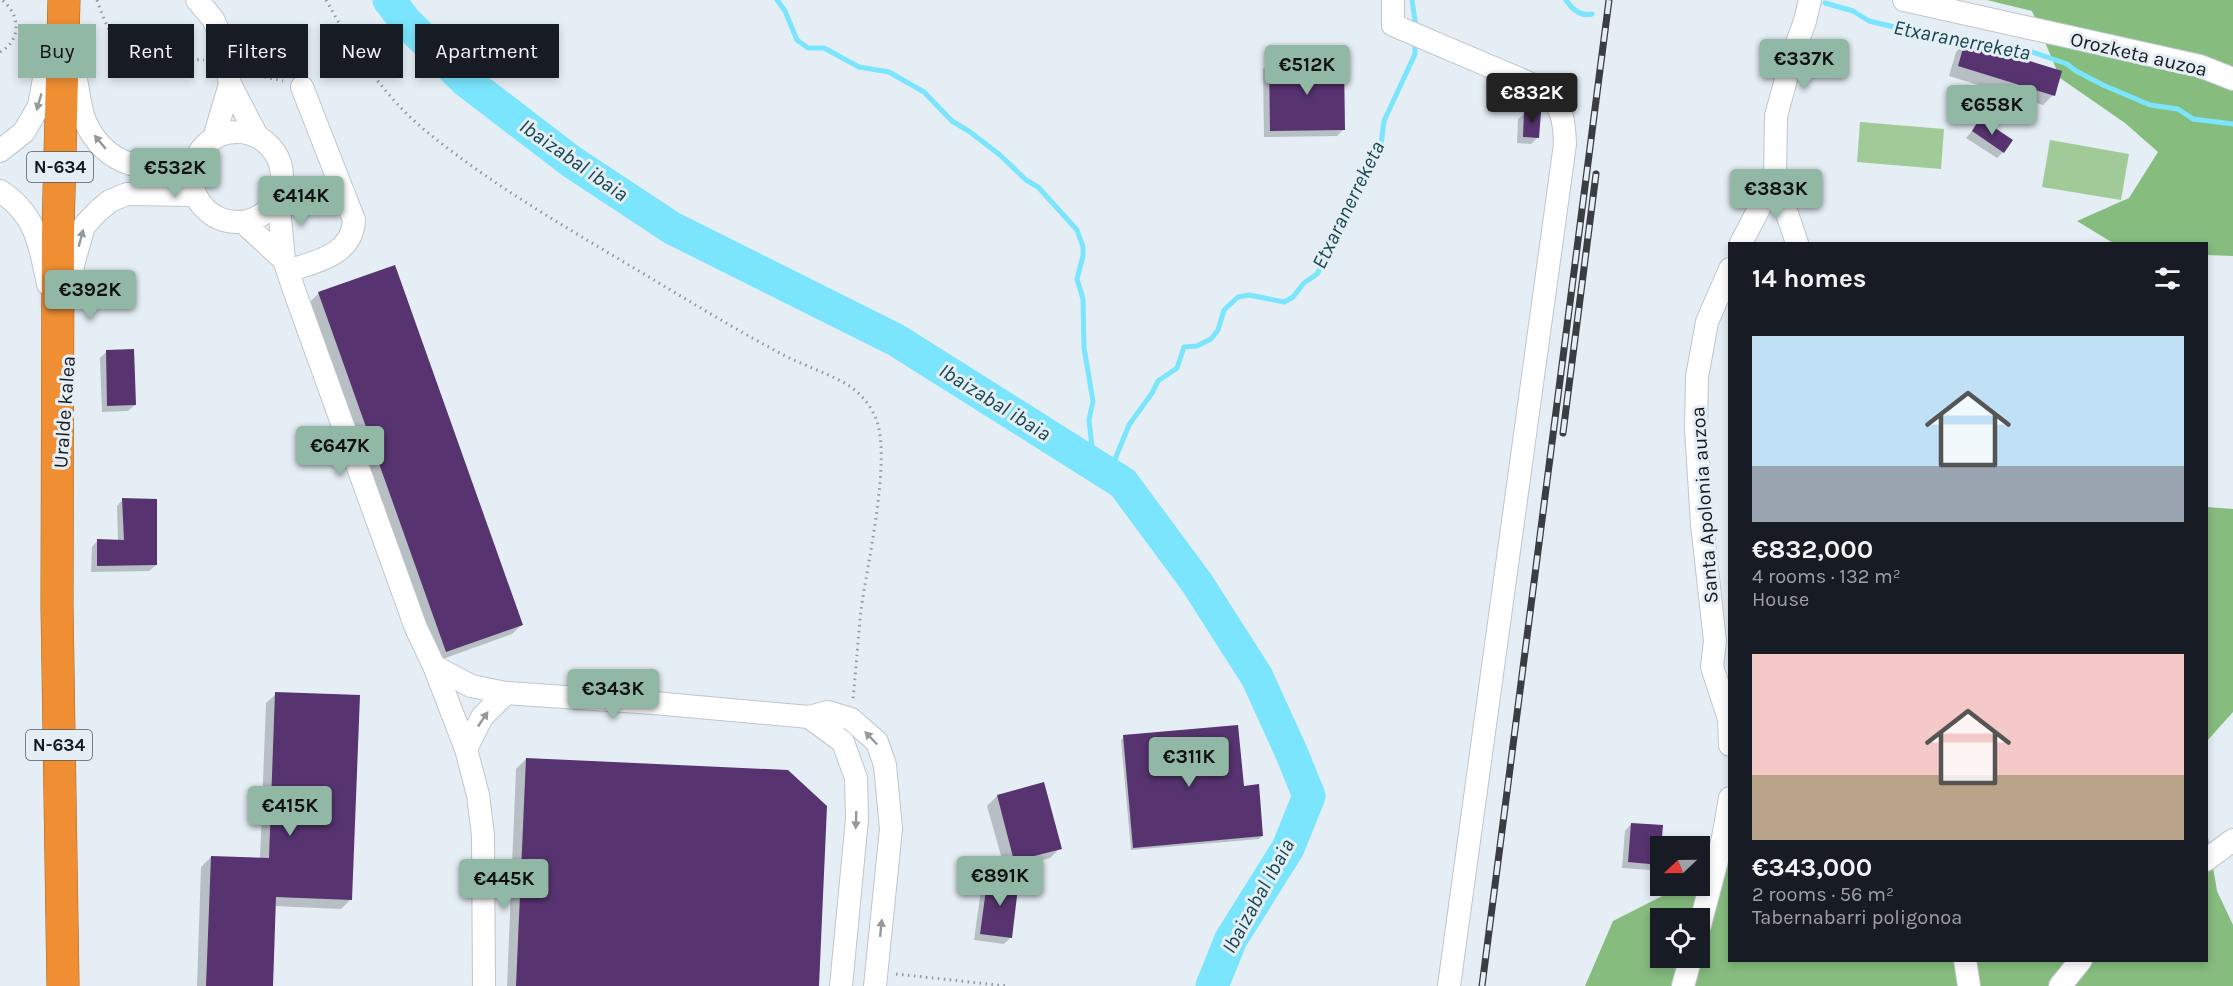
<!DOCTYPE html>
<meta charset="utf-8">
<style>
body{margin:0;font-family:Karla,sans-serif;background:#20242c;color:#f1f3f6;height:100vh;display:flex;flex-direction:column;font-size:22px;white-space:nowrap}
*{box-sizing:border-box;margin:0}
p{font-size:20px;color:#9ea1a6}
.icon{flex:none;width:33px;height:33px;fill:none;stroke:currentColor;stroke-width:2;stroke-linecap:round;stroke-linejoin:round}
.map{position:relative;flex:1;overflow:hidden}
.drawer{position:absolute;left:1728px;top:242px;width:480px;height:720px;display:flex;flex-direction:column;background:#171b24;border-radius:0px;box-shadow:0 3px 9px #0003}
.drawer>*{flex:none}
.hud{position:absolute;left:18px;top:24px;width:570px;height:54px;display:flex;gap:12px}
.needle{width:39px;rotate:248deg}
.tools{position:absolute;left:1650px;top:836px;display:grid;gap:12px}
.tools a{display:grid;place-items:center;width:60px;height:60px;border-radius:0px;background:#171b24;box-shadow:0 3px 9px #0003;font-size:30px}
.price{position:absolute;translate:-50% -51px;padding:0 14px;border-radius:6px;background:#91b8a5;color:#111;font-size:20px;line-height:39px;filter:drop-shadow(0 2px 3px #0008)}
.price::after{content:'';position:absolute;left:50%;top:36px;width:18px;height:14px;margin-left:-9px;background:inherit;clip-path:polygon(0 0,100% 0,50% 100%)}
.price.active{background:#222;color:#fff}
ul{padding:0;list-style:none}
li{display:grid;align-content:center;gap:12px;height:318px;padding:0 24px}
li span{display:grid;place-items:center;height:186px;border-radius:0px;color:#555}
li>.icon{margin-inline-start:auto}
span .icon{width:108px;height:108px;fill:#fffc;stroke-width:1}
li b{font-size:26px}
h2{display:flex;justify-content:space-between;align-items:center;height:72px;padding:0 24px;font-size:26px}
.chip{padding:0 21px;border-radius:0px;background:#171b24;box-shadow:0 3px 9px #0003;font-size:21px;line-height:54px}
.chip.active{background:#91b8a5;color:#111}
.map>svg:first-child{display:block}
.green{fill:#a0cb98}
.forest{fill:#86bc7e;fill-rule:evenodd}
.shadow{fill:#0003}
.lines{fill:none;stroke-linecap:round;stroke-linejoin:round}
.stream{stroke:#7ae5fc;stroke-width:5}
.river{stroke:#7ae5fc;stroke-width:33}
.building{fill:#573470}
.minor-casing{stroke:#bec6cd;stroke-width:24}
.highway-casing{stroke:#a3652b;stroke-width:33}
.path{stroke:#91979d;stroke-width:3;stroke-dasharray:1.5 4.5;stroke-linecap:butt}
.minor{stroke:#fff;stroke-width:22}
.highway{stroke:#ef8e33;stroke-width:32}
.rail-casing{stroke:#3a3e42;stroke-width:7}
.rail{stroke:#e5eef5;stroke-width:4.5;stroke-dasharray:14;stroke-linecap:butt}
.oneway{fill:#969899}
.labels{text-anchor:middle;stroke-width:6;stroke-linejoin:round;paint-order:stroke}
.shield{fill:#e5eef5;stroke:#54595d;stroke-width:1.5}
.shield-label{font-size:18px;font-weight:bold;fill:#16191c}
.street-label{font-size:20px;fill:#16191c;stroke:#e5eef5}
.water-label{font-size:21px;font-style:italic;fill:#14454f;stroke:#e5eef5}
</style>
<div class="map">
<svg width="2233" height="986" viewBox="0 0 2233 986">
<rect width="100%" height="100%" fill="#e5eef5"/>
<path class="green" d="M1860,122l84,7 -3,40 -84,-7z
M2050,140l79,14 -8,46 -79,-13z"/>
<path class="forest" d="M1987,0h246v256l-26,-1 -1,-12h-93l-36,-22 52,-23 29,-46 -33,-29 -65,-45 -28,-67z
M2207,507l26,2v203l-26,29z
M2207,832l10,59 16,34v61h-648l28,-65 71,-36h16v-8l29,-27 1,110h476zM1660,918h40v39h-40z"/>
<path class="shadow" d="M1966,42l87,53 -10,10 -94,-29 7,-24z
M1269,63l75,66 -7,7 -73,1 -1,-68z
M1525,113l13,24 -7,7 -14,-1 1,-24z
M1981,120l22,32 -6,6 -31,-20z
M319,293l203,331 -10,10 -75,27 -128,-358z
M106,352l29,53 -7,6 -26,1 -2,-54z
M123,499l33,66 -7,6 -58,1 1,-25 6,-7 20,1 -1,-35z
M276,694l75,205 -10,10 -67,-3 -3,80h-74l4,-119 10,-10 49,2 6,-156z
M1124,737l119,50 19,49 -3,3 -128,11 -10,-110z
M526,759l292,227h-311l9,-217z
M997,796l63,52 -10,10 -45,12 -18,-64z
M1631,824l28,40 -7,6 -30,-2 3,-37z
M988,876l22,62 -6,6 -30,-4 8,-57z"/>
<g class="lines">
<path class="stream" d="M777,0l8,11 12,29 11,8h16l35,19 30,5 35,20 28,29 18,11 30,23 26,25 12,7 39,43 6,17v9l-6,23 6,20 1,49 9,53 -4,19 5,45
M1412,0l4,28
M1566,0c6,9 14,17 26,14
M1825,3l28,8 16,10 50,12 102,15 46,16 9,7 27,14 47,20 28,4 15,10 40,5
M1109,474l20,-49 23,-32 6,-12 19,-13 7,-21 13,-1 14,-7 7,-9 6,-20 14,-13 11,-2 35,7 9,-5 11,-14 13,-9 27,-48 4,-13 17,-31 16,-37 3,-24 31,-67v-13"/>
<path class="river" d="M389,0l17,22 60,59 106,81 100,66 224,112 227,143 74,100 60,94 35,77 17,42 -21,52 -57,91 -19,47"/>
</g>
<path class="building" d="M1965,41l97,30 -7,25 -97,-30z
M1344,60l1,70 -75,1 -1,-70z
M1524,111l17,1 -2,26 -16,-1z
M1980,118l33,22 -9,13 -32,-22z
M395,265l128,360 -77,27 -128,-360z
M134,349l2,56 -29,1 -1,-56z
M122,498l35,1v66l-60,1v-27l27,1z
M275,692l85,3 -8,205 -76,-3 -3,89h-67l5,-130 58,2z
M1238,725l6,61 15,-2 4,52 -130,12 -10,-113z
M526,758l262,12 39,36 -8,180h-303z
M1044,782l18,67 -48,12 -17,-66z
M1631,823l32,2 -3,40 -32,-3z
M988,875l31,4 -7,59 -32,-4z"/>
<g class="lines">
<defs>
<path id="minor" d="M197,0l16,19 8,18 9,47 -16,54
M1393,0v25l150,64c20,19 21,29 22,55l-116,842
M1904,0l296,66 33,13
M72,52c3,17 7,55 13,69 22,49 61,49 107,46
M230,84l27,52
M192 177a45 45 0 1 1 90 0a45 45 0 1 1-90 0Z
M0,151l24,-19 15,-26 6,-33 10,-35
M1775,178l22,65
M0,191c36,23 40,54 48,93
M278,197l6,63 10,30 122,338 18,38 32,83 12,46 5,40 1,151
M244,223l40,37
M1741,243l34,-65 1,-62 17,-62 12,-33 5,-21
M1730,269l-23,53 -10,55 -1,52 6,95 13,117 -3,26 17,52 1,26
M288,271c28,-10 64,-15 66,-51l-52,-133
M71,294l2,-29 11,-39 14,-15 12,-10 17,-7 67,1
M434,666l37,20 35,7 148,10 155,14 34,25 13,36 1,41 -16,167
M809,717l19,-5 23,7 26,23 8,23 6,64 -16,157
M466,749l16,-32 24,-24
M2206,860l27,-20
M1700,925l23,-87 7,-40
M1965,960l4,26
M1683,986l8,-29
M2060,986l21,-26"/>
<path id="highway" d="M63,986l-6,-380 1,-374 6,-232"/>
</defs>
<use href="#minor" class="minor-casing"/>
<use href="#highway" class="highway-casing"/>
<path class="path" d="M97,0c13,38 24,60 69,61 13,0 25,-2 38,-1
M326,0c28,51 60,100 106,136 60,48 125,86 190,125 51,30 102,62 154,90 23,13 50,21 72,34 12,8 23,20 28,34 16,38 -9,146 -15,191 -3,30 -5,59 -8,89
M0,52c22,-12 20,-38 2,-52
M247,73l36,8
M896,974l111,12"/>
<use href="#minor" class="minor"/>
<use href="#highway" class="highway"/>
<defs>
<path id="rail" d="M1563,433l33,-259
M1482,986l127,-986"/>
</defs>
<use href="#rail" class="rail-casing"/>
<use href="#rail" class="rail"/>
</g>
<defs><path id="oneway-solid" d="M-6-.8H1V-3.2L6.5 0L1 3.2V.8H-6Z" transform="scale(1.5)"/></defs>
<g class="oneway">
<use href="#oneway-solid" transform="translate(39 102) rotate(106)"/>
<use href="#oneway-solid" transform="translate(100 142) rotate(-130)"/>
<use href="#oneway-solid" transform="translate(81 238) rotate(-75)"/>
<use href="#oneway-solid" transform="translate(483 719) rotate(-56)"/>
<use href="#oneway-solid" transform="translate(871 738) rotate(-134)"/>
<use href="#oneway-solid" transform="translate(856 820) rotate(92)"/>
<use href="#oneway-solid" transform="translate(881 928) rotate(-84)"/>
</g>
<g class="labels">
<g class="shield">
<rect x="27" y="152" width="66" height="30" rx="4.5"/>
<rect x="26" y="730" width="66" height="30" rx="4.5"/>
</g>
<g class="shield-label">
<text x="60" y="173">N-634</text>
<text x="59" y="751">N-634</text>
</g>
<g class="street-label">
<text transform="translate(2139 54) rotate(13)" y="7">Orozketa auzoa</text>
<text transform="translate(64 412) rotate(-86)" y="7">Uralde kalea</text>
<text transform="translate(1704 505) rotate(-94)" y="7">Santa Apolonia auzoa</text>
</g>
<g class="water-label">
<text transform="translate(1962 40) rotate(11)" y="7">Etxaranerreketa</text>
<text transform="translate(574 160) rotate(35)" y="7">Ibaizabal ibaia</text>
<text transform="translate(1348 205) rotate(-64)" y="7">Etxaranerreketa</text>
<text transform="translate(995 402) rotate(32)" y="7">Ibaizabal ibaia</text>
<text transform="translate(1258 896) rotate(-61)" y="7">Ibaizabal ibaia</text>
</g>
</g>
</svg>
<div class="tools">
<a><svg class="needle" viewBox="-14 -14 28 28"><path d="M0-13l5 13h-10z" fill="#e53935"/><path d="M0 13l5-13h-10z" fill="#9ea1a6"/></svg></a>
<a><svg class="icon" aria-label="locate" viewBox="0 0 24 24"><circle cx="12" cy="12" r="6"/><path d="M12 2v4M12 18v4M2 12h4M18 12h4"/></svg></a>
</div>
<b class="price" style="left:1804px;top:90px">€337K</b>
<b class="price" style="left:1307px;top:96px">€512K</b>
<b class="price active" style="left:1532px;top:124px">€832K</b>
<b class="price" style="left:1992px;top:136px">€658K</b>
<b class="price" style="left:175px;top:199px">€532K</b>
<b class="price" style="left:1776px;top:220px">€383K</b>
<b class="price" style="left:301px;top:227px">€414K</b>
<b class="price" style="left:90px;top:321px">€392K</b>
<b class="price" style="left:340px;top:477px">€647K</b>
<b class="price" style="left:613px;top:720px">€343K</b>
<b class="price" style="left:1189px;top:788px">€311K</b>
<b class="price" style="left:290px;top:837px">€415K</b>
<b class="price" style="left:1000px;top:907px">€891K</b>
<b class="price" style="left:504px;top:910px">€445K</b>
<div class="hud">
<a class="chip active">Buy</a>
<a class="chip">Rent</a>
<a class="chip">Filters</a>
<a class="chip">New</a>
<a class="chip">Apartment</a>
</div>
<section class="drawer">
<h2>14 homes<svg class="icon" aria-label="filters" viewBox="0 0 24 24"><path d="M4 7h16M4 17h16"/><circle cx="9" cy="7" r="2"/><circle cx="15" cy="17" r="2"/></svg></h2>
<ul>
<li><span style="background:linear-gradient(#bfe0f5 70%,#9aa5b1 0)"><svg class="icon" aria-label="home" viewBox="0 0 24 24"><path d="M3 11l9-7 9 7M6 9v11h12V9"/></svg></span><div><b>€832,000</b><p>4 rooms · 132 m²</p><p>House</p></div></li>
<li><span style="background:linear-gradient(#f6c9c9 65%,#b9a48a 0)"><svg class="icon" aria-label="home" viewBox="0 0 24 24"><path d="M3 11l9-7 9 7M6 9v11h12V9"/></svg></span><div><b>€343,000</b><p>2 rooms · 56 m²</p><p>Tabernabarri poligonoa</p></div></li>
</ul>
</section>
</div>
